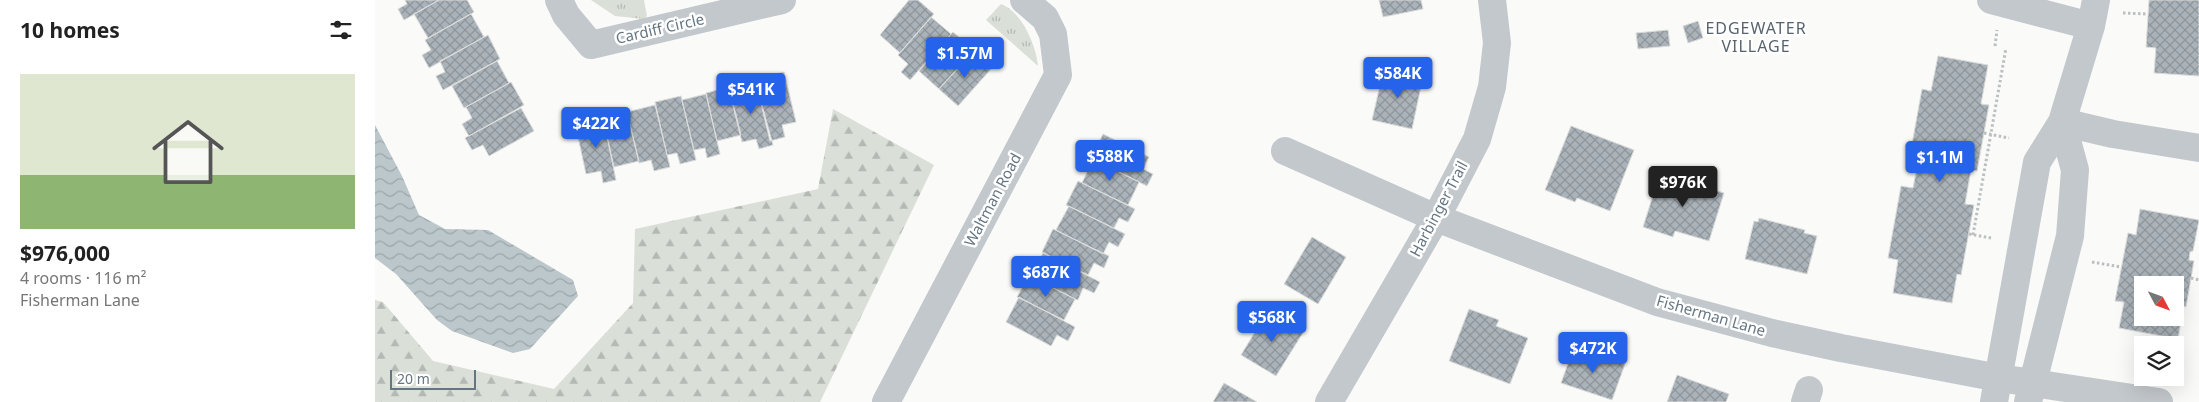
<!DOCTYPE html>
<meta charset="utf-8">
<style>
body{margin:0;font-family:"Noto Sans",sans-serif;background:#f6f6f6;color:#222;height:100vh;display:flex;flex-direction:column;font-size:19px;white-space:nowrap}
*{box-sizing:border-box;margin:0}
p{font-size:16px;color:#767676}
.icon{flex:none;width:28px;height:28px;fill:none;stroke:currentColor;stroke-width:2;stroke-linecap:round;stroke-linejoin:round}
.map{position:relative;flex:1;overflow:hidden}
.drawer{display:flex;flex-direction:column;background:#fff;width:375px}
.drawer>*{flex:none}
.needle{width:32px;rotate:131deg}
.controls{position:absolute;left:1759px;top:276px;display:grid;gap:10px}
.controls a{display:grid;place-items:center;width:50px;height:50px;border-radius:0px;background:#fff;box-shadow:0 5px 20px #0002;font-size:25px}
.scale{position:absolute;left:15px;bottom:12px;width:86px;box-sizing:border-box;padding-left:5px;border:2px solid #657683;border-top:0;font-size:14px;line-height:18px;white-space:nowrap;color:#657683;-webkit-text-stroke:4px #fff;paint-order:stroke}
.price{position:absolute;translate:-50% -42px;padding:0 11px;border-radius:5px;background:#2563eb;color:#fff;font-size:16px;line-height:32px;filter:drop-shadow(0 1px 2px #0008)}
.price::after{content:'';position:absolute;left:50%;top:30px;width:15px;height:11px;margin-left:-8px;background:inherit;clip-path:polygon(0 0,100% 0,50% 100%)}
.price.active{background:#222;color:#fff}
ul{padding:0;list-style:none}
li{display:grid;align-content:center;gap:10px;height:265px;padding:0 20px}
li+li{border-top:1px solid #e0e0e0}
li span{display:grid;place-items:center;height:155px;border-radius:0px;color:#555}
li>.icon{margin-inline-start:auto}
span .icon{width:90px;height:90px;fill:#fffc;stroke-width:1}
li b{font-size:21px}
h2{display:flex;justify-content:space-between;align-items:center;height:60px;padding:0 20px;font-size:21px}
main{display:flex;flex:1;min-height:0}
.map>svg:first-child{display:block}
.grass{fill:url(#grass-tufts)}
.forest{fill:url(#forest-firs)}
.water{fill:url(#water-waves)}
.building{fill:url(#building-cross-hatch);stroke:#dcdcda;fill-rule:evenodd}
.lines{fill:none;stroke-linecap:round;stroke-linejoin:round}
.path{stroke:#bbbfc2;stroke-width:3;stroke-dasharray:2.5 2.5;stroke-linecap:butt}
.minor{stroke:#c3c8cc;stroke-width:28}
.labels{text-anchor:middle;stroke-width:5;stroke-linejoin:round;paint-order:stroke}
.street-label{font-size:15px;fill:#657683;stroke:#fff}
.neighbourhood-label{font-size:16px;letter-spacing:1px;fill:#57646e;stroke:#fff}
</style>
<main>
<section class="drawer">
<h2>10 homes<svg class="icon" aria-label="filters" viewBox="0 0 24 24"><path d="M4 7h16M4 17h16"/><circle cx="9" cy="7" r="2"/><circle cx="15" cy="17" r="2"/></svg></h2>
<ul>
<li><span style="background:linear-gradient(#dfe7d0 65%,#8fb573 0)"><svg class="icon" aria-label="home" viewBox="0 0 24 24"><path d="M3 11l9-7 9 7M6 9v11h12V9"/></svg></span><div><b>$976,000</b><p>4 rooms · 116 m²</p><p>Fisherman Lane</p></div></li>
</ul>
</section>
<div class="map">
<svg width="1824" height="402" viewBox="0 0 1824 402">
<defs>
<pattern id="grass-tufts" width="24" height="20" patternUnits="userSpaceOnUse" patternTransform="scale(1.25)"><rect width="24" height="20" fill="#dadfd7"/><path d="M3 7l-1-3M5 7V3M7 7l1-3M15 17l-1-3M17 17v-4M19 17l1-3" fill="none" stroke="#b4b9b4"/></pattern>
<pattern id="forest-firs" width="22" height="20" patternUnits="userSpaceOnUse" patternTransform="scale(1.25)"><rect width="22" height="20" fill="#dadfd7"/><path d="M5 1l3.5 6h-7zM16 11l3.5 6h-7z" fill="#b4b9b4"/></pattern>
<pattern id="water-waves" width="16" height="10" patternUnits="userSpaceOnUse" patternTransform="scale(1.25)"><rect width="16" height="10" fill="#bbc7cb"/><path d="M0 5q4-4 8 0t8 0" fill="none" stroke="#9ca6aa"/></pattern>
<pattern id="building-cross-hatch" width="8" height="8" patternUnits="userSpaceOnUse" patternTransform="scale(1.25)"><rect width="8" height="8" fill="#aab3b9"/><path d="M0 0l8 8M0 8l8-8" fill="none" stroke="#8e969c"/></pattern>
</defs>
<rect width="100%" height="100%" fill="#fafaf8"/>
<path class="grass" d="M216,0h53l3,16 -3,3 -29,-3z
M626,4c21,8 35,41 37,62l-52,-46z"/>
<path class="forest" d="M458,109l101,56 -114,237h-445v-102l8,2 50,59 121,28 79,-86 2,-74 183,-40z"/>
<path class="water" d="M0,125l27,51 17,39 26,14 43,1 85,50 5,16 -48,53 -17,4 -61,-22 -15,-11 -41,-46 -21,-16z"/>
<path class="building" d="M30,0h34l-35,20 -6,-11 9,-5z
M64,0h28l7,12 -46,26 -14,-24z
M534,0h9l16,14 -34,39 -20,-18z
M1004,0h42l2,9 -40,8z
M1774,0h50v76l-45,-3 2,-25 -10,-1z
M96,14l13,23 -55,31 -7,-13 9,-5 -6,-10z
M556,17l20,17 -41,46 -9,-8 7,-8 -10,-9z
M1323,21l5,17 -15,5 -5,-17z
M1293,30l2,16 -32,3 -2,-16z
M578,32l21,18 -35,39 -20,-18z
M113,35l12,24 -57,31 -7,-14 9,-4 -5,-11z
M598,52l18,17 -33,37 -19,-17z
M1563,56l50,9 -7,39 8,1 -12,66 -6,-1 -6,34 9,1 -13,70 -4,-1 -5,29 -59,-10 5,-33 -10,-2 13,-72 12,2 6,-31 -9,-2 12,-66 9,2z
M122,61l12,22 -45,25 -12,-22z
M1009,68l39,9 -11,52 -40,-9z
M409,72l12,50 -14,3 3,12 -15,4 -15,-62z
M136,82l13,23 -55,31 -7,-12 10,-6 -6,-11z
M381,83l17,62 -14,4 -3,-10 -14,3 -13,-52z
M354,87l12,48 -24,6 -11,-48z
M331,94l14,60 -13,4 -2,-10 -11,2 -12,-50z
M306,96l15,64 -16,4 -3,-11 -10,2 -12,-53z
M280,105l15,62 -16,4 -3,-11 -12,3 -12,-51z
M146,108l13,23 -45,25 -6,-11 -11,5 -7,-12z
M252,112l12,49 -25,6 -11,-49z
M228,118l13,62 -13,3 -2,-12 -15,3 -11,-51z
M1196,126l63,24 -24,61 -33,-13 -2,4 -30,-12z
M728,134l46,23 -6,12 10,5 -6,12 -56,-28z
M718,159l46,23 -11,23 -46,-22z
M1285,173l64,20 -15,48 -34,-10 -2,6 -30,-10z
M703,181l57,28 -7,13 -9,-4 -5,10 -48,-23z
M694,206l56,28 -7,13 -9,-5 -6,12 -47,-24z
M1765,209l59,11 -6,31 -3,1 -1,8 5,1 -8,46 -8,-2 -2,10 6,1 -4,23 -59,-11 5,-26 -9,-1 13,-68 8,2zM1768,285h32v33h-32z
M1384,218l46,12 -1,3 13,3 -10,38 -62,-15 9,-38 4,1z
M678,229l56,27 -5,12 -10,-5 -6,12 -46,-23z
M937,237l34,20 -28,47 -34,-20z
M668,253l57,29 -6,11 -11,-5 -5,12 -3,-1 -44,-22z
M654,275l46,24 -11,21 -47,-23z
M644,297l56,30 -7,14 -11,-6 -6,11 -45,-24z
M894,309l35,22 -28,45 -35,-21z
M1094,309l30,11 -3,6 32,12 -18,46 -61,-23z
M1199,347l51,17 -13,36 -51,-17z
M1302,375l52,19 -3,8h-59z
M849,383l33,19h-44z"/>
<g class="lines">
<path class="path" d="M1748,13l25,1
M1620,46l2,-16
M1609,133l25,5
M1594,234l22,4
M1598,235l33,-187
M1717,262l29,5
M1816,278l8,2"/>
<path class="minor" d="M184,0l7,15 25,30 191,-45
M1616,0l100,26
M1687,122l51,12 86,14
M910,151l151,67 221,84 115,31 69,15 158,30 160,24
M511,402l172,-327 -5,-41 -8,-16 -21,-18
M954,402l107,-184 41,-79 15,-52 5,-44 -5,-43
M1430,402l4,-12
M1619,402l43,-240 25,-40 29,-96 5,-26
M1653,402l42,-166 5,-66 -13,-48"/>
</g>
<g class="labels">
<g class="street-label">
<text transform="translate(285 29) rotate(-13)" y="5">Cardiff Circle</text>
<text transform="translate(618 200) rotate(-62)" y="5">Waltman Road</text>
<text transform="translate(1064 209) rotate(-62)" y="5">Harbinger Trail</text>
<text transform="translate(1336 316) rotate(16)" y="5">Fisherman Lane</text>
</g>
<g class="neighbourhood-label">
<text x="1381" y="34">EDGEWATER<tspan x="1381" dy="18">VILLAGE</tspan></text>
</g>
</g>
</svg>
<div class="controls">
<a><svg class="needle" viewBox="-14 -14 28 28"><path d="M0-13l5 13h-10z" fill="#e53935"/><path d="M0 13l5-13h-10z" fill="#767676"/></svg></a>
<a><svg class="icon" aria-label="layers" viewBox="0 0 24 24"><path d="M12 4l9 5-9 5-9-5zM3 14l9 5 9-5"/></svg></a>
</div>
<div class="scale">20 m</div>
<b class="price" style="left:590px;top:79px">$1.57M</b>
<b class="price" style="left:1023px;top:99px">$584K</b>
<b class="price" style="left:376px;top:115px">$541K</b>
<b class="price" style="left:221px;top:149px">$422K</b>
<b class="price" style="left:735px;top:182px">$588K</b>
<b class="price" style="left:1565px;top:183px">$1.1M</b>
<b class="price active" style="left:1308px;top:208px">$976K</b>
<b class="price" style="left:671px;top:298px">$687K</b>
<b class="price" style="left:897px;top:343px">$568K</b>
<b class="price" style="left:1218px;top:374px">$472K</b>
</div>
</main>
